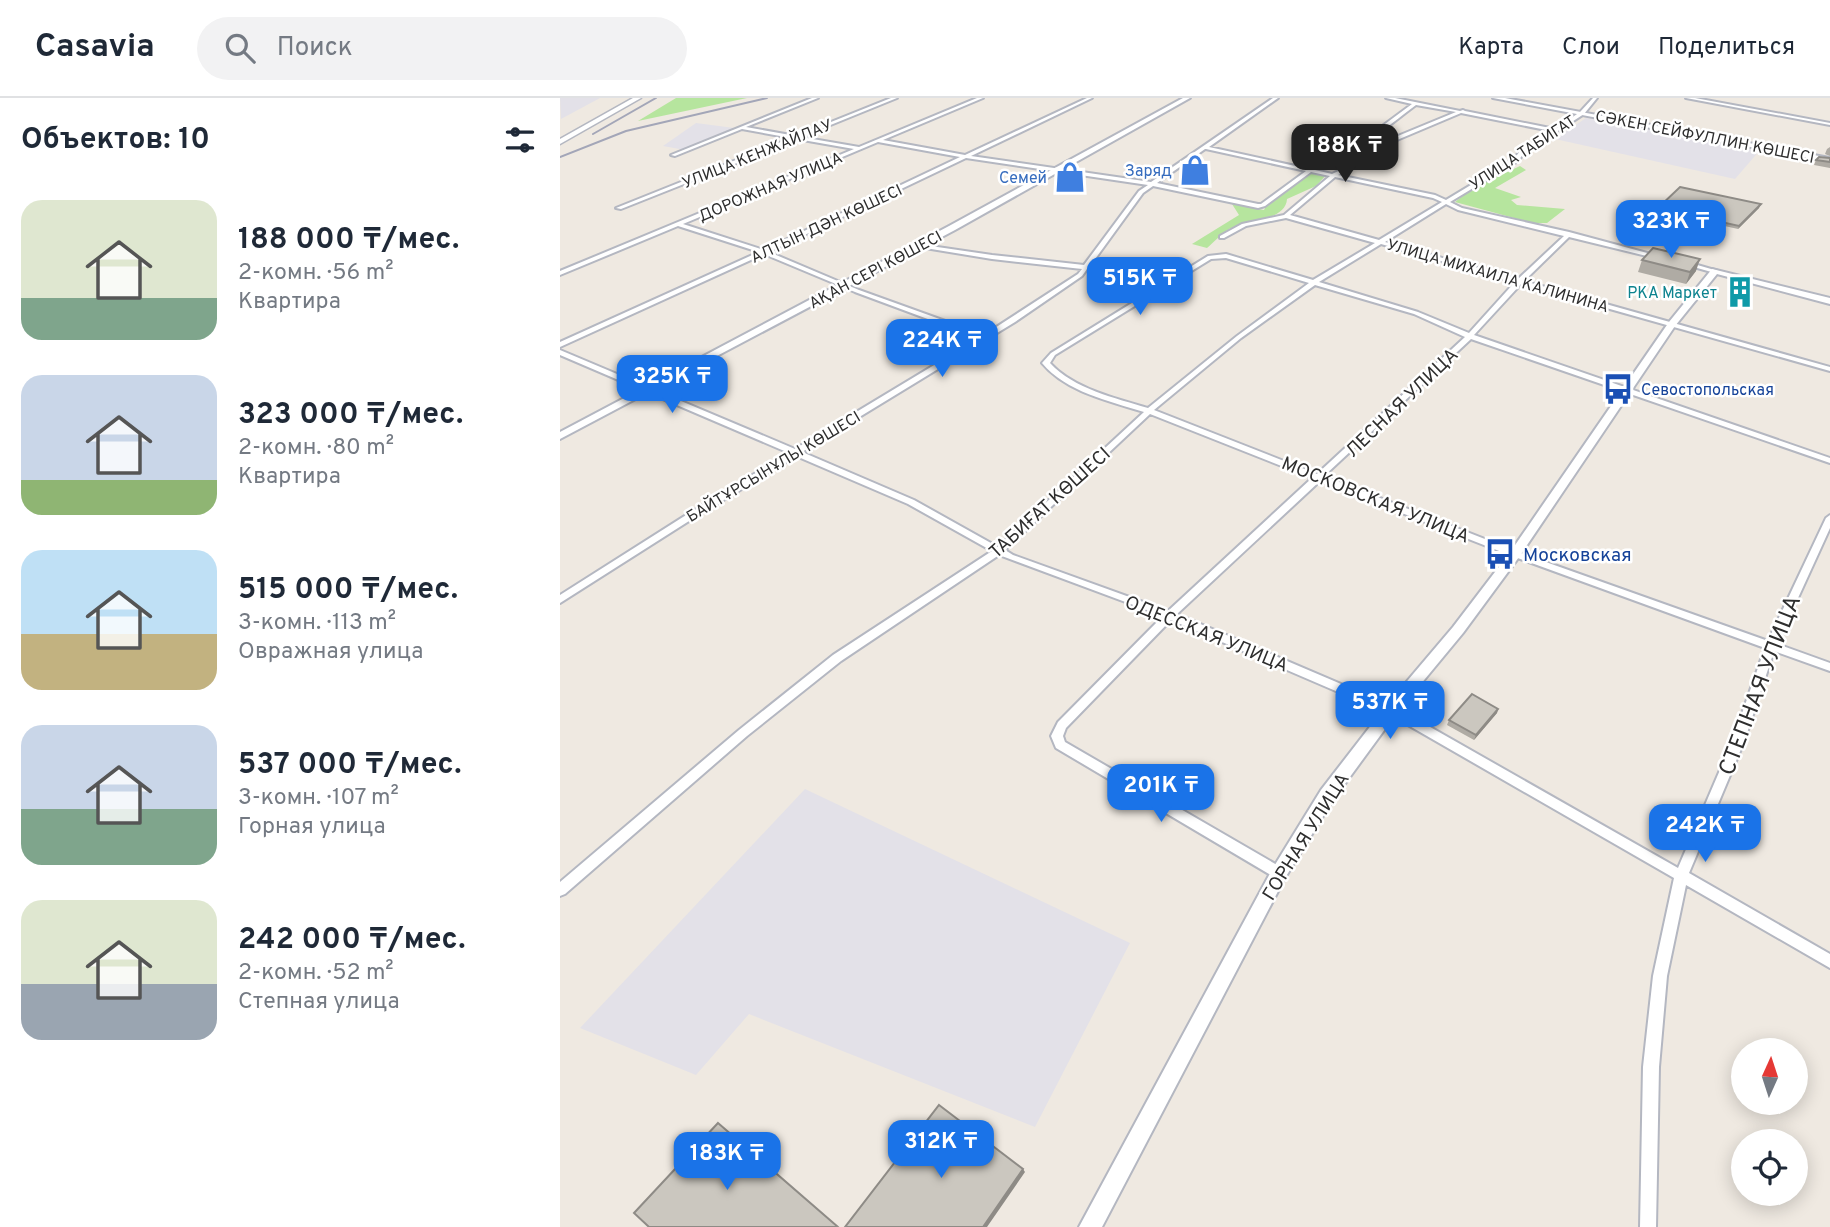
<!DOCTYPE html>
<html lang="ru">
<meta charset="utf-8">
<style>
body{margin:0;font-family:Overpass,sans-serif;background:#f2f2f3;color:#1f2937;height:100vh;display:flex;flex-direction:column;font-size:26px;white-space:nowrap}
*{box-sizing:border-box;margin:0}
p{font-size:23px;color:#747a83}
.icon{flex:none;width:38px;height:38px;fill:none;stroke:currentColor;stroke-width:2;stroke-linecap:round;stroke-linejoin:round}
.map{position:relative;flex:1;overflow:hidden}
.drawer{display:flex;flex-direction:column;background:#fff;width:560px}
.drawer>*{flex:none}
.needle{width:46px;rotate:3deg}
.tools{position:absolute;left:1171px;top:940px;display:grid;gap:14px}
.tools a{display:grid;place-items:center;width:77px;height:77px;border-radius:50%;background:#fff;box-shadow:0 4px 18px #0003;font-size:35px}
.price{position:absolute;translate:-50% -60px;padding:0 16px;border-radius:14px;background:#1a73e8;color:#fff;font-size:23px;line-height:46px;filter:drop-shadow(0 2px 4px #0008)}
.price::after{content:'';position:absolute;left:50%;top:42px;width:21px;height:16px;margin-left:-10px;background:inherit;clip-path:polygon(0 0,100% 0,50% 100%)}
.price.current{background:#222;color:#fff}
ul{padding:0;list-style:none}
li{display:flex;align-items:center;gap:21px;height:175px;padding:0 21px}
li span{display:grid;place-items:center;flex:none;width:196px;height:140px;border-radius:21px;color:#555}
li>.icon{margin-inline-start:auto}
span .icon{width:84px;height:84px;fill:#fffc;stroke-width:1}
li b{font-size:30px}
h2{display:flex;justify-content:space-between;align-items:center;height:84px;padding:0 21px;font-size:30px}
header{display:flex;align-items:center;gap:42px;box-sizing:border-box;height:98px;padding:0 35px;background:#fff;border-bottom:2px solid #e0e1e3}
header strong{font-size:33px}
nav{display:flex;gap:38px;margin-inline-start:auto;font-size:24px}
.search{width:490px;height:63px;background:#f2f2f3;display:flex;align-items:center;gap:18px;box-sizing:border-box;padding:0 24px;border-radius:38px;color:#747a83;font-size:26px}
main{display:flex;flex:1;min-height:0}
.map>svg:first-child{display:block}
.industrial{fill:#e3e1e8}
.green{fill:#b6e59e}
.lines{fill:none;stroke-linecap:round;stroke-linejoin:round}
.minor-casing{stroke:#b4b7c1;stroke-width:4}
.tertiary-casing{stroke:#b4b7c1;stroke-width:4}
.secondary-casing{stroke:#b4b7c1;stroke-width:3}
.minor{fill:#fff;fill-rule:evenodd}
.tertiary{fill:#fff;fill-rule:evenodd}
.secondary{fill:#fff;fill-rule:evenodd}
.rail{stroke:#a3a6b8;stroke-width:2}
.wall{fill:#afaba4}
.shaded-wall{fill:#8e8b86}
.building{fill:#cbc7bf;stroke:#8e8b86;stroke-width:2}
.labels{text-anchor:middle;stroke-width:5;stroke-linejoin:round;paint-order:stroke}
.far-street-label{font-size:16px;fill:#2e2e2e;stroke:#fff}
.far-shop-label{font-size:16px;fill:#366cbe;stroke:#fff;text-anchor:end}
.far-culture-label{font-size:16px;fill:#0d838f;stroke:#fff;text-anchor:end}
.far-transit-label{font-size:16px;fill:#164399;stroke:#fff;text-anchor:start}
.street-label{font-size:19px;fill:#2e2e2e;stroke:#fff}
.transit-label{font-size:19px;fill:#164399;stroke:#fff;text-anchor:start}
.near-street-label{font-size:23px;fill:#2e2e2e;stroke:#fff}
</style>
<header>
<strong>Casavia</strong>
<div class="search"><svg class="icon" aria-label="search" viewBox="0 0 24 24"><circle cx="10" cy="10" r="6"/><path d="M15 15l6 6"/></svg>Поиск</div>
<nav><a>Карта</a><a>Слои</a><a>Поделиться</a></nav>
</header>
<main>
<section class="drawer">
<h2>Объектов: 10<svg class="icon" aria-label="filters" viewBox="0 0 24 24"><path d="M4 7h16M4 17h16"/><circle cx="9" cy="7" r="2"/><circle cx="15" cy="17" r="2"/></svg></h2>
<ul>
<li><span style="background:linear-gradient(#dfe7d0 70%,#7fa58c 0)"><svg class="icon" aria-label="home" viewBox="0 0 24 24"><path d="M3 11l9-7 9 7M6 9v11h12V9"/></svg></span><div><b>188 000 ₸/мес.</b><p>2-комн. · 56 m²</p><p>Квартира</p></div></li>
<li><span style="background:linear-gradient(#c9d6e8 75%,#8fb573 0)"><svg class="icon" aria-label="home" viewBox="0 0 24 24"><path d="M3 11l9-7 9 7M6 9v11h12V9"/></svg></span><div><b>323 000 ₸/мес.</b><p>2-комн. · 80 m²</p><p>Квартира</p></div></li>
<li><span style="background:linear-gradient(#bfe0f5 60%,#c2b280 0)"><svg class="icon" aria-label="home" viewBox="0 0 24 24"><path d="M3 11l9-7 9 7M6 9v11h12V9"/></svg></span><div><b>515 000 ₸/мес.</b><p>3-комн. · 113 m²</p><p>Овражная улица</p></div></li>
<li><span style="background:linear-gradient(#c9d6e8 60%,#7fa58c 0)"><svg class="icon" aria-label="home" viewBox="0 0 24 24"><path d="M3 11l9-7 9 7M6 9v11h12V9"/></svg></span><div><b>537 000 ₸/мес.</b><p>3-комн. · 107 m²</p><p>Горная улица</p></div></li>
<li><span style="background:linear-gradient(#dfe7d0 60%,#9aa5b1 0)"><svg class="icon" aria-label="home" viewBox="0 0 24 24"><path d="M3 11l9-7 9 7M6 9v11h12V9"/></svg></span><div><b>242 000 ₸/мес.</b><p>2-комн. · 52 m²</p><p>Степная улица</p></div></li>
</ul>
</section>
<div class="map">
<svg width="1270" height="1129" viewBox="0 0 1270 1129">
<rect width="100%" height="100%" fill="#efe9e1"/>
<path class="industrial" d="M0,0h40l-39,21z
M1026,20l175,31 -26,30 -180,-40z
M136,25l38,5 -49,22 -22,-4z
M245,691l325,154 -95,184 -286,-113 -53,61 -116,-47z"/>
<path class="green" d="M116,0h71l-109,23z
M960,68l6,4 -31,18 26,9 -10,3 6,5 48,4 -18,14h-15l-77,-21 18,-14z
M754,73l13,3 -11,12 -29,13c-1,22 -42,22 -58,30 -8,5 -15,13 -22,19l-15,-4 47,-29 -7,-11 32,6 3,-6z"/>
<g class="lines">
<defs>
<path id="minor" d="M252,0h6l-72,29 50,9 95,-38h6l-96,39 58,10 118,-49h6l-100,42 82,15 122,-57h5l-121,58 180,26 122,-84h5l-69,49 100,22 23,-9 30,-19 50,-37 -26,-6h9l65,13 3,-1 2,1 90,18 25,-17 13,-14h4l-13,16 -60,39 -6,8 -68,41 12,6 107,24 93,25 -3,2 -90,-22 -45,44 306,86v4l-309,-87 -47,51 356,123v5l-359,-124 -147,137 194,76 250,89 58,-123 4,-3v13l-53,116 53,19v8l-56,-20 -30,91 -55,131 141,81v14l-144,-83 -19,91 -8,91 -3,160h-16l3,-160 10,-91 21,-98 -287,-165 -216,-93 -105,108 -3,8 2,6 219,127 1,4 -1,4 -5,2 -5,-2 -218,-129 -5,-12 7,-14 105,-106 -164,-61 -158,106 -94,75 -182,158 -5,2v-14l179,-152 94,-75 159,-104 -84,-47 -112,-48 -107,65 -129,82v-8l123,-78 106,-64 -229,-98v-5l235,99 184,-111 -124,-46 -91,-38 -204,93v-5l199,-90 -81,-26 -118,49v-4l294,-122 -57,-10 -176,70 -5,-1 175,-70 -49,-9 -67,27 -4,-1zM856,7l40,7 -63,26 -22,18 -39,18 -17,-4c38,-14 69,-41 101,-65zM901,15l90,18 -31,20 -6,8 -68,41 -11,-5 -97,-20 37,-17 22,-18zM318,44l82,15 -196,93 -81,-26zM645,51h1l100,22 -45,33h-3l-101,-21zM406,60l182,27 -9,6 -55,74 -92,-10 -75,-11v2l2,1 73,12 90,10 -4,5 -94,61 -125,-45 -90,-38zM751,74l19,4 -46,39 -42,9 -22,12v2h4l22,-12 40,-8 89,25 -62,37 -87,-26 -18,2 -157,97 -9,10c24,29 67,38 102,49l-146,135 -84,-47 -112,-48 213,-130 67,-46 5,-7 63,6 1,-1 -3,-2 -58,-6 53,-73 10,-7 105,22 7,-2zM775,79l98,21 9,4 -63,38 -89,-25zM886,106l12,6 106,26 -46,43 -133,-37zM821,146l134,38 -46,51 -51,-21 -99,-30zM666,160l83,25 -72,53 -89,72c-33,-10 -74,-19 -98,-45l5,-8 156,-96zM755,187l99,29 51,23 -148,137 -163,-64 87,-72zM590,316l162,64 -144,133 -155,-56 -8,-5zM760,383l192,75 253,92 -33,94 -54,126 -283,-161 -218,-93z
M1126,0h9l135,25v2z
M1123,164h4l31,9 -3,2 -32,-9z"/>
<path id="tertiary" d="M623,0h7l-235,132 -395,209v-7l389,-206z
M933,0h12l325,60v4z
M1152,171l118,29v6l-113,-30 -42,52 -156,231 -56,76 -67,81 -63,86 -48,78 -183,349h-23l194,-359 48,-78 65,-84 67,-79 58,-76 158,-229z"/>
<path id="secondary" d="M73,0h8l-81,46v-5z"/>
</defs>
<use href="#minor" class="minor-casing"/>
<use href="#tertiary" class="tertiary-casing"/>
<use href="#secondary" class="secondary-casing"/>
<use href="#minor" class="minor"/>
<use href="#tertiary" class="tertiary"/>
<use href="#secondary" class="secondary"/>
<path class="rail" d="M33,36l63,-36
M0,59l66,-26 141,-33"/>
</g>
<path class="wall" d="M1270,49v9l-5,-2 2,-5z
M1270,60v10l-16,-3 2,-5z
M1098,110h101l-21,21 -81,-18z
M1082,162l54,11 -10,13 -48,-12z
M938,611l-1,4 -23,27 -27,-15 2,-5z"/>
<path class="shaded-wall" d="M1201,106l-2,4 -21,21 1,-3z
M1140,161l-4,12 -10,13 4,-12z
M938,611l-1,4 -23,27 2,-5z
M463,1071l2,3 -38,55h-4z"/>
<path class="building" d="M1259,59l11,1v4l-14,-2z
M1120,89l81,17 -22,22 -81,-18z
M1093,150l47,11 -10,13 -48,-12z
M912,596l26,15 -22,26 -27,-15z
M379,1007l84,64 -40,58h-138z
M158,1025l120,104h-189l-15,-14z"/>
<defs>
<symbol id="shop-bare" viewBox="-9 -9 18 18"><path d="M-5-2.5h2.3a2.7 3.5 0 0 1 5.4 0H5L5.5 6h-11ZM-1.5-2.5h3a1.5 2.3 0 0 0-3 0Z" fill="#3f7fe0" stroke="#fff" stroke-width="2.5" paint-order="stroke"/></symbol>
<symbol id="building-bare" viewBox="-9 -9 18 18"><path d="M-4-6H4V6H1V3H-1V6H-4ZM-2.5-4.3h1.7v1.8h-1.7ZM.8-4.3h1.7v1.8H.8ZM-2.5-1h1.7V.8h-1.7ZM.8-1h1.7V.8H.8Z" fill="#0f9aa8" stroke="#fff" stroke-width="2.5" paint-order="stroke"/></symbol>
<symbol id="bus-bare" viewBox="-9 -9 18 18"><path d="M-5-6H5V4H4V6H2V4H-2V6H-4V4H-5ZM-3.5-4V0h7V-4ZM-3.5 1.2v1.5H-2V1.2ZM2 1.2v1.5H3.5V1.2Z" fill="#1a4fb4" stroke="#fff" stroke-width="2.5" paint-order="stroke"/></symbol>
</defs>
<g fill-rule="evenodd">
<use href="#shop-bare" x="613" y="50" width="44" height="44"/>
<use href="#shop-bare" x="488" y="57" width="44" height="44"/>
<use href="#building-bare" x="1158" y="172" width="44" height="44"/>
<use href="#bus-bare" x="1036" y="269" width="44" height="44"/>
<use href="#bus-bare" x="918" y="434" width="44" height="44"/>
</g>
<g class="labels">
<g class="far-street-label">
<text transform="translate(1145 38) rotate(11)" y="6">СӘКЕН СЕЙФУЛЛИН КӨШЕСІ</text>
<text transform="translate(962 54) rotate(-33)" y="6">УЛИЦА ТАБИГАТ</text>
<text transform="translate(197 55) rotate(-22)" y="6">УЛИЦА КЕНЖАЙЛАУ</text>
<text transform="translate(210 88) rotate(-23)" y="6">ДОРОЖНАЯ УЛИЦА</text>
<text transform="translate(266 125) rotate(-25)" y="6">АЛТЫН ДӘН КӨШЕСІ</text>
<text transform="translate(315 171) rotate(-28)" y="6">АҚАН СЕРІ КӨШЕСІ</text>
<text transform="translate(938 177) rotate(16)" y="6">УЛИЦА МИХАИЛА КАЛИНИНА</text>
<text transform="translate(213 368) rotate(-31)" y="6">БАЙТҰРСЫНҰЛЫ КӨШЕСІ</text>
</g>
<g class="far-shop-label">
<text x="612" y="78">Заряд</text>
<text x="487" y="85">Семей</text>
</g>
<g class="far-culture-label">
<text x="1157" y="200">РКА Маркет</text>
</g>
<g class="far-transit-label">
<text x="1081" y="297">Севостопольская</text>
</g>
<g class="street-label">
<text transform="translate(841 304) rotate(-44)" y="7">ЛЕСНАЯ УЛИЦА</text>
<text transform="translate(816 401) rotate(22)" y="7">МОСКОВСКАЯ УЛИЦА</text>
<text transform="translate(489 404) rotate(-42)" y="7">ТАБИҒАТ КӨШЕСІ</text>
<text transform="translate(647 535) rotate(22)" y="7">ОДЕССКАЯ УЛИЦА</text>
<text transform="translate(745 738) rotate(-58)" y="7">ГОРНАЯ УЛИЦА</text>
</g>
<g class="transit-label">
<text x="963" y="463">Московская</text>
</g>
<g class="near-street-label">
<text transform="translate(1199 587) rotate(-69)" y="8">СТЕПНАЯ УЛИЦА</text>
</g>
</g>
</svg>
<div class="tools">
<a><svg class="needle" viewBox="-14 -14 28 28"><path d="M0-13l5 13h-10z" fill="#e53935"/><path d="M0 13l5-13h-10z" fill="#747a83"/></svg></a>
<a><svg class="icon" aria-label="locate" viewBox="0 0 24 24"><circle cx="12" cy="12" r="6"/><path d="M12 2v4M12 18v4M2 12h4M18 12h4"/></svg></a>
</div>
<b class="price current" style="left:785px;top:86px">188K ₸</b>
<b class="price" style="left:1111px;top:162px">323K ₸</b>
<b class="price" style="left:580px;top:219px">515K ₸</b>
<b class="price" style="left:382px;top:281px">224K ₸</b>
<b class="price" style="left:112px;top:317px">325K ₸</b>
<b class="price" style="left:830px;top:643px">537K ₸</b>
<b class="price" style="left:601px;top:726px">201K ₸</b>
<b class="price" style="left:1145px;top:766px">242K ₸</b>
<b class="price" style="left:381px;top:1082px">312K ₸</b>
<b class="price" style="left:167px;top:1094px">183K ₸</b>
</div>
</main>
